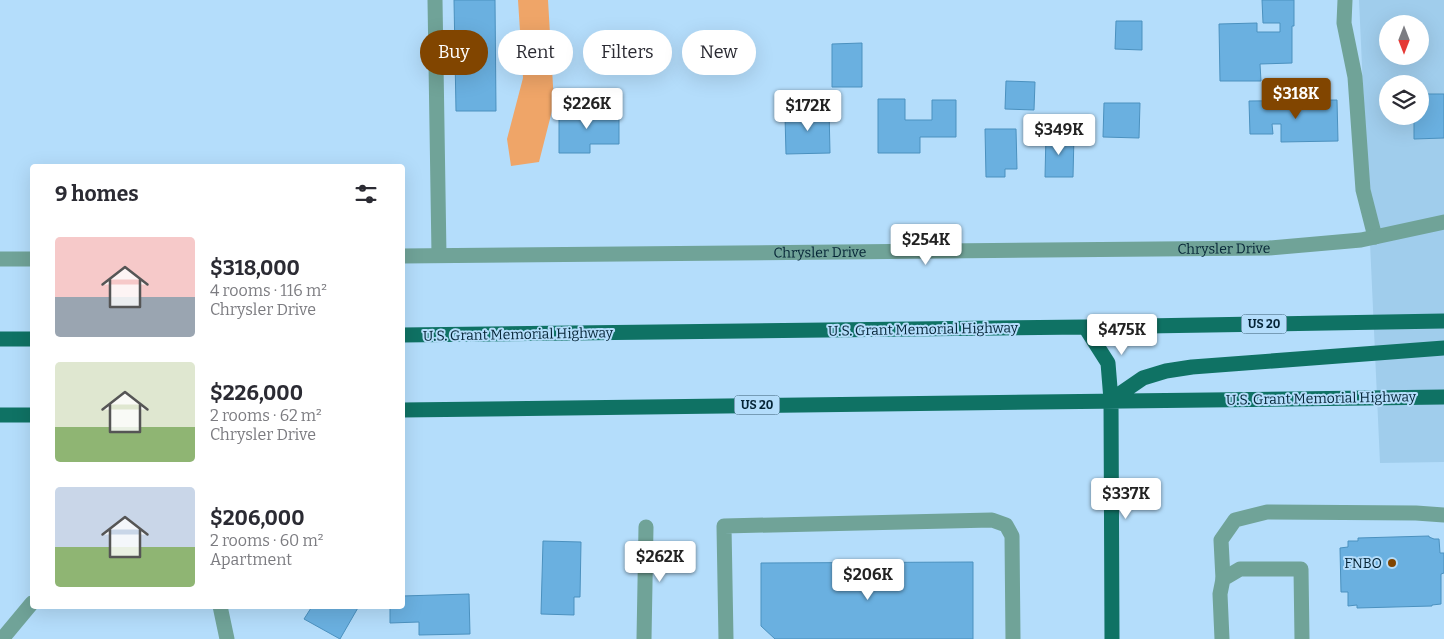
<!DOCTYPE html>
<meta charset="utf-8">
<style>
body{margin:0;font-family:Bitter,serif;background:#f2f2f3;color:#2b2b33;height:100vh;display:flex;flex-direction:column;font-size:19px;white-space:nowrap}
*{box-sizing:border-box;margin:0}
p{font-size:16px;color:#7c7c81}
.icon{flex:none;width:28px;height:28px;fill:none;stroke:currentColor;stroke-width:2;stroke-linecap:round;stroke-linejoin:round}
.map{position:relative;flex:1;overflow:hidden}
.details{position:absolute;left:30px;top:164px;width:375px;height:445px;display:flex;flex-direction:column;background:#fff;border-radius:5px;box-shadow:0 5px 20px #0002}
.details>*{flex:none}
.top-card{position:absolute;left:420px;top:30px;width:475px;height:45px;display:flex;gap:10px}
.needle{width:32px;rotate:180deg}
.controls{position:absolute;left:1379px;top:15px;display:grid;gap:10px}
.controls a{display:grid;place-items:center;width:50px;height:50px;border-radius:50%;background:#fff;box-shadow:0 5px 20px #0002;font-size:25px}
.price{position:absolute;translate:-50% -42px;padding:0 11px;border-radius:5px;background:#fff;color:#222;font-size:16px;line-height:32px;filter:drop-shadow(0 1px 2px #0008)}
.price::after{content:'';position:absolute;left:50%;top:30px;width:15px;height:11px;margin-left:-8px;background:inherit;clip-path:polygon(0 0,100% 0,50% 100%)}
.price.current{background:#814500;color:#fff}
ul{padding:0;list-style:none}
li{display:flex;align-items:center;gap:15px;height:125px;padding:0 25px}
li span{display:grid;place-items:center;flex:none;width:140px;height:100px;border-radius:5px;color:#555}
li>.icon{margin-inline-start:auto}
span .icon{width:60px;height:60px;fill:#fffc;stroke-width:1}
li b{font-size:21px}
h2{display:flex;justify-content:space-between;align-items:center;height:60px;padding:0 25px;font-size:21px}
.chip{padding:0 18px;border-radius:22px;background:#fff;box-shadow:0 5px 20px #0002;font-size:18px;line-height:45px}
.chip.current{background:#814500;color:#fff}
.map>svg:first-child{display:block}
.built{fill:#a0cdec;fill-rule:evenodd}
.green{fill:#efa568}
.building{fill:#6ab0e0;stroke:#4b91bf}
.lines{fill:none;stroke-linecap:round;stroke-linejoin:round}
.minor{stroke:#70a398;stroke-width:15}
.major{stroke:#0f7264;stroke-width:15}
.poi-dot{fill:#814500;stroke:#b4ddfb;stroke-width:2}
.labels{text-anchor:middle;stroke-width:4;stroke-linejoin:round;paint-order:stroke}
.shield{fill:#b4ddfb;stroke:#395b70;stroke-width:1}
.shield-label{font-size:12px;font-weight:bold;fill:#042335}
.street-label{font-size:14px;fill:#042335;stroke:#b4ddfb}
.poi-label{font-size:14px;fill:#042335;stroke:#b4ddfb;text-anchor:end}
</style>
<div class="map">
<svg width="1444" height="639" viewBox="0 0 1444 639">
<rect width="100%" height="100%" fill="#b4ddfb"/>
<path class="built" d="M1359,0h85v462l-64,1zM1388,24h32v32h-32zM1388,84h32v32h-32z"/>
<path class="green" d="M518,0h30l6,103 -15,59 -28,4 -4,-27 16,-61z"/>
<path class="building" d="M454,0h41l1,111h-40z
M1262,0h32v26h-2v37l-32,1 1,17h-41l-1,-57 38,-1v9h23v-9h-17z
M1116,21h26v29l-27,-1z
M862,43v44h-30v-43z
M1006,81l29,1 -1,28 -29,-1z
M1420,94h24v44l-30,1v-23h6z
M878,99h27v21h27v-20h24v37h-36v16h-42z
M1337,100l1,41 -57,1v-18h-9l1,10h-23l-1,-33z
M1104,103h36l-1,35 -36,-1z
M829,109l1,44 -44,1 -1,-38h15l-1,-6z
M559,111l60,1v32h-29v9h-31z
M985,129h31l1,40h-12v8h-19z
M1046,134l28,1 -1,42h-28z
M1429,536v1l5,2h5l1,14h4v20l-3,1v30l-9,1v1l-75,2v-3l-9,1v-14h-7l-1,-44 8,-1v-6h10v-3z
M543,541l38,1 -1,55h-6v18l-33,-1z
M973,562v77h-198l-14,-13v-63z
M469,594l1,40 -51,1v-13l-29,1v-17h12v-10z
M308,606h51l-19,33 -36,-20 7,-11z"/>
<g class="lines">
<g class="minor">
<path d="M435,0l4,255"/>
<path d="M1345,0l-1,23 11,54 8,113 12,47"/>
<path id="s1" d="M402,256l867,-8 92,-8 83,-18"/>
<path d="M0,259h32"/>
<path d="M1223,579l-2,-39 14,-20 32,-8 149,1 28,2"/>
<path d="M220,606l7,33"/>
<path d="M2,639l30,-36"/>
<path d="M644,639l2,-112"/>
<path d="M726,639l-2,-113 268,-6 14,5 6,11 1,103"/>
<path d="M1222,639l-2,-45 3,-15 17,-10h61l1,70"/>
</g>
<path class="major" d="M1085,327l23,36 3,37 1,239
M402,335l683,-8 359,-6
M0,339h32
M1111,400l32,-22 23,-7 26,-4 252,-19
M402,410l1042,-13
M0,415h32"/>
</g>
<circle class="poi-dot" cx="1392" cy="563" r="5"/>
<g class="labels">
<g class="shield">
<rect x="1241.5" y="314.5" width="45" height="19" rx="4"/>
<rect x="734.5" y="395.5" width="45" height="19" rx="4"/>
</g>
<g class="shield-label">
<text x="1264" y="328">US 20</text>
<text x="757" y="409">US 20</text>
</g>
<g class="street-label">
<text dy="5" stroke="none"><textPath href="#s1" startOffset="822">Chrysler Drive</textPath></text>
<text dy="5" stroke="none"><textPath href="#s1" startOffset="418">Chrysler Drive</textPath></text>
<text transform="translate(923 329) rotate(-1)" y="5">U.S. Grant Memorial Highway</text>
<text transform="translate(518 334) rotate(-1)" y="5">U.S. Grant Memorial Highway</text>
<text transform="translate(1321 398) rotate(-1)" y="5">U.S. Grant Memorial Highway</text>
</g>
<g class="poi-label">
<text x="1382" y="568">FNBO</text>
</g>
</g>
</svg>
<div class="controls">
<a><svg class="needle" viewBox="-14 -14 28 28"><path d="M0-13l5 13h-10z" fill="#e53935"/><path d="M0 13l5-13h-10z" fill="#7c7c81"/></svg></a>
<a><svg class="icon" aria-label="layers" viewBox="0 0 24 24"><path d="M12 4l9 5-9 5-9-5zM3 14l9 5 9-5"/></svg></a>
</div>
<b class="price current" style="left:1296px;top:120px">$318K</b>
<b class="price" style="left:587px;top:130px">$226K</b>
<b class="price" style="left:808px;top:132px">$172K</b>
<b class="price" style="left:1059px;top:156px">$349K</b>
<b class="price" style="left:926px;top:266px">$254K</b>
<b class="price" style="left:1122px;top:356px">$475K</b>
<b class="price" style="left:1126px;top:520px">$337K</b>
<b class="price" style="left:660px;top:583px">$262K</b>
<b class="price" style="left:868px;top:601px">$206K</b>
<div class="top-card">
<a class="chip current">Buy</a>
<a class="chip">Rent</a>
<a class="chip">Filters</a>
<a class="chip">New</a>
</div>
<section class="details">
<h2>9 homes<svg class="icon" aria-label="filters" viewBox="0 0 24 24"><path d="M4 7h16M4 17h16"/><circle cx="9" cy="7" r="2"/><circle cx="15" cy="17" r="2"/></svg></h2>
<ul>
<li><span style="background:linear-gradient(#f6c9c9 60%,#9aa5b1 0)"><svg class="icon" aria-label="home" viewBox="0 0 24 24"><path d="M3 11l9-7 9 7M6 9v11h12V9"/></svg></span><div><b>$318,000</b><p>4 rooms · 116 m²</p><p>Chrysler Drive</p></div></li>
<li><span style="background:linear-gradient(#dfe7d0 65%,#8fb573 0)"><svg class="icon" aria-label="home" viewBox="0 0 24 24"><path d="M3 11l9-7 9 7M6 9v11h12V9"/></svg></span><div><b>$226,000</b><p>2 rooms · 62 m²</p><p>Chrysler Drive</p></div></li>
<li><span style="background:linear-gradient(#c9d6e8 60%,#8fb573 0)"><svg class="icon" aria-label="home" viewBox="0 0 24 24"><path d="M3 11l9-7 9 7M6 9v11h12V9"/></svg></span><div><b>$206,000</b><p>2 rooms · 60 m²</p><p>Apartment</p></div></li>
</ul>
</section>
</div>
